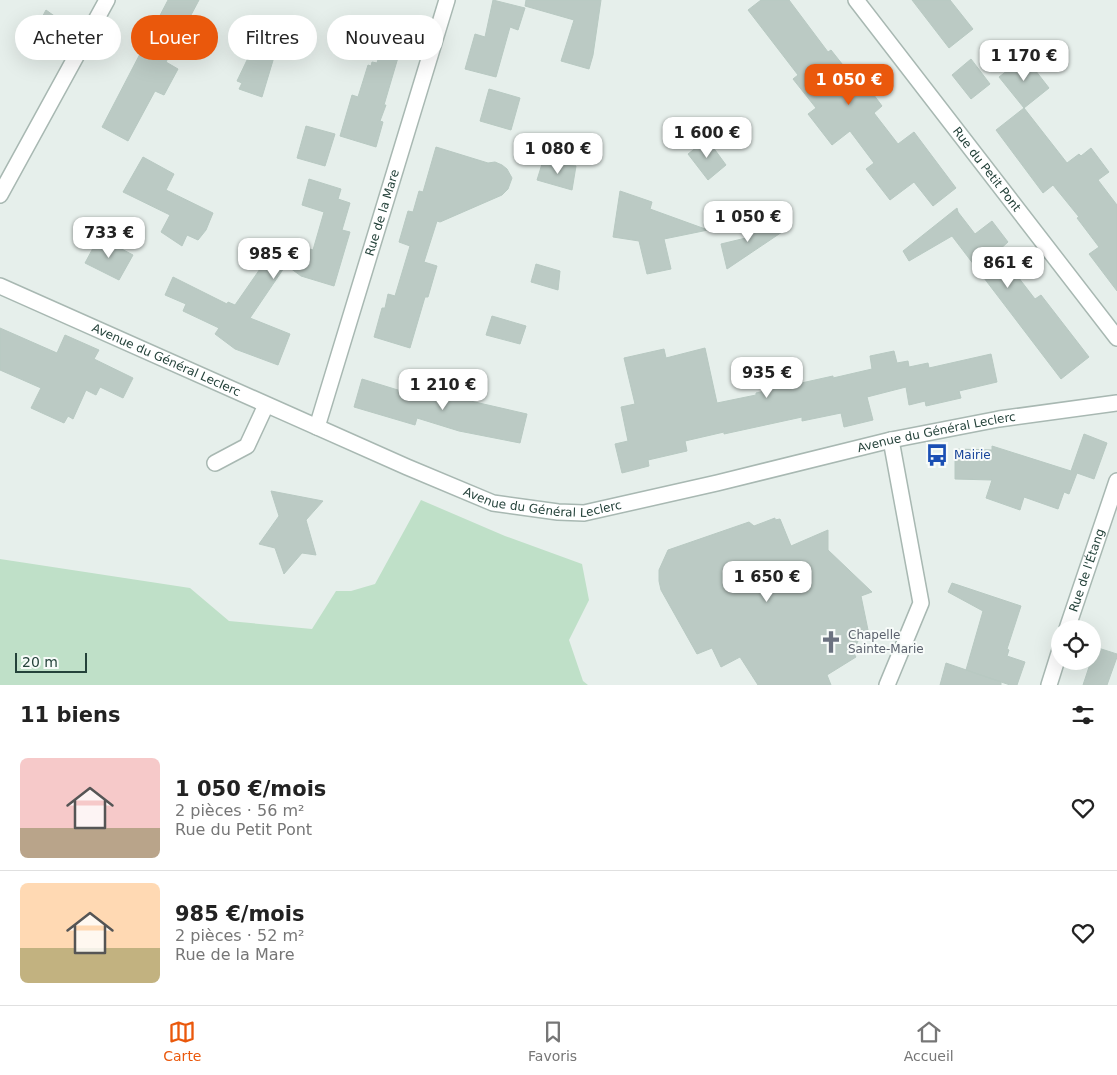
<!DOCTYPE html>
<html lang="fr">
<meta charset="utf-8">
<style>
body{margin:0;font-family:"DejaVu Sans",sans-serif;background:#f2f2f2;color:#222;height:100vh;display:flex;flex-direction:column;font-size:19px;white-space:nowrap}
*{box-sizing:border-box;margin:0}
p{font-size:16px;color:#767676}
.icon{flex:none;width:28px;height:28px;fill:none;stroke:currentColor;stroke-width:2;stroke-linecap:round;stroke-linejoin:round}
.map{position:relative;height:685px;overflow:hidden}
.side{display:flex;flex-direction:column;background:#fff;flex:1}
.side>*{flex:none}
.top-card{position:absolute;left:15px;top:15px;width:500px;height:45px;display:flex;gap:10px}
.buttons{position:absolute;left:1051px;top:620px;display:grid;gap:10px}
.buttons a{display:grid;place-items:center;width:50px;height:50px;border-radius:50%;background:#fff;box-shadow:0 5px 20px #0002;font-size:25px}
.scale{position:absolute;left:15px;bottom:12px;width:72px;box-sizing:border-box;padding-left:5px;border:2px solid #24423a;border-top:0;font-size:14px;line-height:18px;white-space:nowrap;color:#24423a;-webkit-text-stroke:4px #f7fbf9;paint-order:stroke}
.price{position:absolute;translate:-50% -42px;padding:0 11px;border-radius:10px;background:#fff;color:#222;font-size:16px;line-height:32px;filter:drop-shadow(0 1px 2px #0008)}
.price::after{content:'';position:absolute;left:50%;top:30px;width:15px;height:11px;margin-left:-8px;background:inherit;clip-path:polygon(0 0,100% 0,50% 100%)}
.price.on{background:#ea580c;color:#fff}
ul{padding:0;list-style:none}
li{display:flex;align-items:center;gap:15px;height:125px;padding:0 20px}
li+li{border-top:1px solid #e0e0e0}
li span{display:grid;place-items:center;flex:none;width:140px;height:100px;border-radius:8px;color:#555}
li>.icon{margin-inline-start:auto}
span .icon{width:60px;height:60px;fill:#fffc;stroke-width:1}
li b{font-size:21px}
h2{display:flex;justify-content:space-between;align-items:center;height:60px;padding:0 20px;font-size:21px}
.pill{padding:0 18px;border-radius:22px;background:#fff;box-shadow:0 5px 20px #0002;font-size:18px;line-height:45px}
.pill.on{background:#ea580c;color:#fff}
.menu{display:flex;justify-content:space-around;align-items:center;height:70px;border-top:1px solid #e0e0e0;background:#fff;font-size:14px;color:#767676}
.menu a{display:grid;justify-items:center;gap:2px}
.menu .on{color:#ea580c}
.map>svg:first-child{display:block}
.green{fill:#bfe0c8}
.building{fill:#bbcac4;stroke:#b8c9c2}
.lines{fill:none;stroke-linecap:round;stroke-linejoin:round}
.minor-casing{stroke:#a8b8b2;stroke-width:18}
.minor{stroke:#fff;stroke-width:15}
.labels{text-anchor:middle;stroke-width:4;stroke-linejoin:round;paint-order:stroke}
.street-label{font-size:12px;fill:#24423a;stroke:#f7fbf9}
.transit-label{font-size:12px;fill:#164399;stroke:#f7fbf9;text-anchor:start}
.worship-label{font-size:12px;fill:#5b616d;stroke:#f7fbf9;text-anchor:start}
</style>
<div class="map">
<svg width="1117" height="685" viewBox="0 0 1117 685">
<rect width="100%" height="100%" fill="#e6efeb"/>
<path class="green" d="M421,500l84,36 77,28 7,36 -20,40 14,41 5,4h-588v-126l190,29 39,33 83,8 24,-38h15l24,-7z"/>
<path class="building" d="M168,0h31l-33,62 12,7 -14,26 -9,-4 -27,50 -26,-14z
M493,0l32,8 -7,22 -8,-3 -14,50 -31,-8 10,-35 10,3z
M526,0h75l-8,55 -4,14 -28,-8 13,-41 -49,-14z
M761,0h28l39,52 3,-2 23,29 5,-4 23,31 -8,7 24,31 16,-12 42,56 -23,18 -19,-24 -24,18 -24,-31 8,-6 -24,-32 -18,14 -24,-31 8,-6 -23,-29 5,-4 -50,-65z
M912,0h38l23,29 -24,19z
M46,10l21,15 -17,33 -23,-13z
M389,22l18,5 -23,78h2l-6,16 3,1 -7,25 -36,-11 12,-41 6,2 10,-32 3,1 1,-4 5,1z
M258,37l19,10 -15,50 -23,-8 3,-6 -5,-2z
M1025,57l24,31 -25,20 -25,-31z
M971,59l19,25 -19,15 -19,-24z
M489,89l31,9 -9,32 -31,-9z
M1024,108l43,55 12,-9 2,2 10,-8 18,24 -11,8 19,25v86l-28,-37 10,-7 -22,-29 2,-1 -26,-32 -10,8 -47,-63z
M306,126l29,8 -10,32 -28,-8z
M707,139l19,26 -18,15 -20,-26z
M436,147l52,16 7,-1 7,3 5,4 5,9 -4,11 -6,6 -62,27 -3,-1 -13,41 13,4 -9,31h-3l-15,51 -36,-11 8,-29h3l3,-14 7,2 15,-50 -11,-4 9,-31 5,1 6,-21 4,1z
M143,157l31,17 -8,16 47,23 -7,17 -8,10 -11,-5 -5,11 -21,-14 9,-17 -47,-23z
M542,164l34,2 -4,24 -35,-10z
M309,179l32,10 -3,10 12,4 -8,27 8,2 -16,54 -33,-10 -15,-11 -36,53 40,16 -12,31 -43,-16 -20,-15 4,-6 -36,-17 3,-7 -21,-9 8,-18 54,27 1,-2 7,3 34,-49 3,1 5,-18 36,11 11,-38 -22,-7z
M620,191l32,11 -2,7 58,21 -44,9 7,30 -24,5 -8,-33 -26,-4z
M957,208l1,4 17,22 17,-13 16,21 -10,9 37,48 6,-4 48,62 -28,22 -109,-143 -43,25 -6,-10z
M764,217l9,15 8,-2 1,2 -55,37 -6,-25 29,-7 -5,-7z
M99,237l34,18 -14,25 -34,-17z
M536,264l24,7 -2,19 -27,-8z
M492,316l34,10 -6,18 -34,-9z
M0,328l57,25 8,-18 34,15 -5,9 39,19 -10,20 -23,-11 -4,8 -10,-5 -13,29 -5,-3 -4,7 -33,-15 10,-20 -41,-18z
M705,348l12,55 39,-8v-2l77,-17v2l39,-9 -2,-13 24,-5 3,12 11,-2 1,6 19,-4 1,5 62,-14 6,28 -38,9 2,7 -35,8 -1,-5 -16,4 -3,-18 -39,10 6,23 -29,7 -3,-14 -39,8v-4l-78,17v-2l-39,9 2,10 -39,9 1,6 -27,7 -7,-29 13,-3 -7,-34 14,-3 -11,-46 40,-9 2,9z
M362,379l75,23 5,-16 26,7 -2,7 61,14 -7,29 -61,-12 -42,-13 -2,7 -61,-18z
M1084,434l23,9 -13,36 -17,-6 -8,21 -5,-2 -6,17 -34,-12 -4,13 -34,-12 6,-18 -37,-1v-30l37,1v-4l79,25z
M271,491l52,10 -17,19 10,35 -14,-2 -18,21 -9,-26 -16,-4 20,-28z
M775,518v2l5,-1 11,27 37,-16v20l44,42 -11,4 7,34 -6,2 -9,20 3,5 -29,18 4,10h-73l-18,-28 -19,10 -9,-19 -15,6 -36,-64 -2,-9v-11l9,-20 81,-28 5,4z
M952,583l69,23 -14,43 2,1 -2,6 18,6 -8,23h-7l-44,-15 17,-59 -35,-19z
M1095,647l22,7v3l-10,28h-24l8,-24h1z
M946,663l55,19v3h-61z"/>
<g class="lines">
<defs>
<g id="minor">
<path id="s1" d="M856,0l261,338"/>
<path d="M0,195l107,-195"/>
<path id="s2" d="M0,286l407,181 86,36 65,9 26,1 133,-30 174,-43 108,-21 118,-16"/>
<path id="s3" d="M317,427l130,-427"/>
<path d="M215,463l32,-17 19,-41"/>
<path id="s4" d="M1067,629l50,-148"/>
<path d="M887,685l34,-82 -30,-163"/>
<path d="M1049,685l11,-35"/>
</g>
</defs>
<use href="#minor" class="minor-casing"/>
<use href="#minor" class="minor"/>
</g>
<defs>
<symbol id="bus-bare" viewBox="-9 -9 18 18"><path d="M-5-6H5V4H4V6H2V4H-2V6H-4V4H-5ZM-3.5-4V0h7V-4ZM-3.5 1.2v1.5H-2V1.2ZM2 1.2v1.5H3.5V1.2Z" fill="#1a4fb4" stroke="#f7fbf9" stroke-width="2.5" paint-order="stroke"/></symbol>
<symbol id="church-bare" viewBox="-9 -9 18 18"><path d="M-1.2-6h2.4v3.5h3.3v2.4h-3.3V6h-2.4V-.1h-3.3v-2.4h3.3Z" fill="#6b7280" stroke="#f7fbf9" stroke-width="2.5" paint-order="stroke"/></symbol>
</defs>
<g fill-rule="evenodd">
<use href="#bus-bare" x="921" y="439" width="32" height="32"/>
<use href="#church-bare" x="815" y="626" width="32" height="32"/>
</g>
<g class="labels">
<g class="street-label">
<text dy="4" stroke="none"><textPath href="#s1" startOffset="214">Rue du Petit Pont</textPath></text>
<text dy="4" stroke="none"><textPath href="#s3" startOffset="224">Rue de la Mare</textPath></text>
<text dy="4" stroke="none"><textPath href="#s2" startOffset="182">Avenue du Général Leclerc</textPath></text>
<text dy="4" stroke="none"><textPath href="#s2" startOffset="992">Avenue du Général Leclerc</textPath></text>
<text dy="4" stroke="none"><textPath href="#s2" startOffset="588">Avenue du Général Leclerc</textPath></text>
<text dy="4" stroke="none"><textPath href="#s4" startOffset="62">Rue de l'Étang</textPath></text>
</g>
<g class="transit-label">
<text x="954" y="459">Mairie</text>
</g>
<g class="worship-label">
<text x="848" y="639">Chapelle<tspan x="848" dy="14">Sainte-Marie</tspan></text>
</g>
</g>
</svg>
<div class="buttons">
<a><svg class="icon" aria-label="locate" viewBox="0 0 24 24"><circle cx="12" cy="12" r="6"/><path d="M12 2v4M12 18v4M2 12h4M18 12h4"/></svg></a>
</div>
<div class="scale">20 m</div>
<b class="price" style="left:1024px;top:82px">1 170 €</b>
<b class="price on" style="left:849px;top:106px">1 050 €</b>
<b class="price" style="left:707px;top:159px">1 600 €</b>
<b class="price" style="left:558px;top:175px">1 080 €</b>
<b class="price" style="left:748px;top:243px">1 050 €</b>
<b class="price" style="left:109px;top:259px">733 €</b>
<b class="price" style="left:274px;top:280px">985 €</b>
<b class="price" style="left:1008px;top:289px">861 €</b>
<b class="price" style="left:767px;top:399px">935 €</b>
<b class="price" style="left:443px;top:411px">1 210 €</b>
<b class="price" style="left:767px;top:603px">1 650 €</b>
<div class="top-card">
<a class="pill">Acheter</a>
<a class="pill on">Louer</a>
<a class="pill">Filtres</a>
<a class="pill">Nouveau</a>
</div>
</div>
<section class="side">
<h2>11 biens<svg class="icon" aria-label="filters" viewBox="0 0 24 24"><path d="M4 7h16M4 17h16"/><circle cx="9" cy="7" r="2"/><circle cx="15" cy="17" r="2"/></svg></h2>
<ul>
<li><span style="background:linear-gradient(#f6c9c9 70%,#b9a48a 0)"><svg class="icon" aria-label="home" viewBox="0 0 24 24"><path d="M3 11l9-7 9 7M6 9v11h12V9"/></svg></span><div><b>1 050 €/mois</b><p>2 pièces · 56 m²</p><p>Rue du Petit Pont</p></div><svg class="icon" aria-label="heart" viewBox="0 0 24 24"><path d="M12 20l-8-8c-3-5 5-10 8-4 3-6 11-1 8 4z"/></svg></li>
<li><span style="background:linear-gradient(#ffd9b3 65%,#c2b280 0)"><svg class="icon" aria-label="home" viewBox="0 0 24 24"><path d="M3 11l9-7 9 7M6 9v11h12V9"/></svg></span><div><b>985 €/mois</b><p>2 pièces · 52 m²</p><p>Rue de la Mare</p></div><svg class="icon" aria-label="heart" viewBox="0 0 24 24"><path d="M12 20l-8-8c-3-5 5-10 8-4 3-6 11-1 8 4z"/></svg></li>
</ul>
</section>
<nav class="menu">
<a class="on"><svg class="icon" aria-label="map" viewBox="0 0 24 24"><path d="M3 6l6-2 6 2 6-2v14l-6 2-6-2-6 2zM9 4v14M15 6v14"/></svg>Carte</a>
<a><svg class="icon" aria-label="saved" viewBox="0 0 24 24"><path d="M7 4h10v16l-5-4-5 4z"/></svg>Favoris</a>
<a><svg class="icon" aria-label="home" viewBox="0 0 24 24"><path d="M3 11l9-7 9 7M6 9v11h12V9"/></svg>Accueil</a>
</nav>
